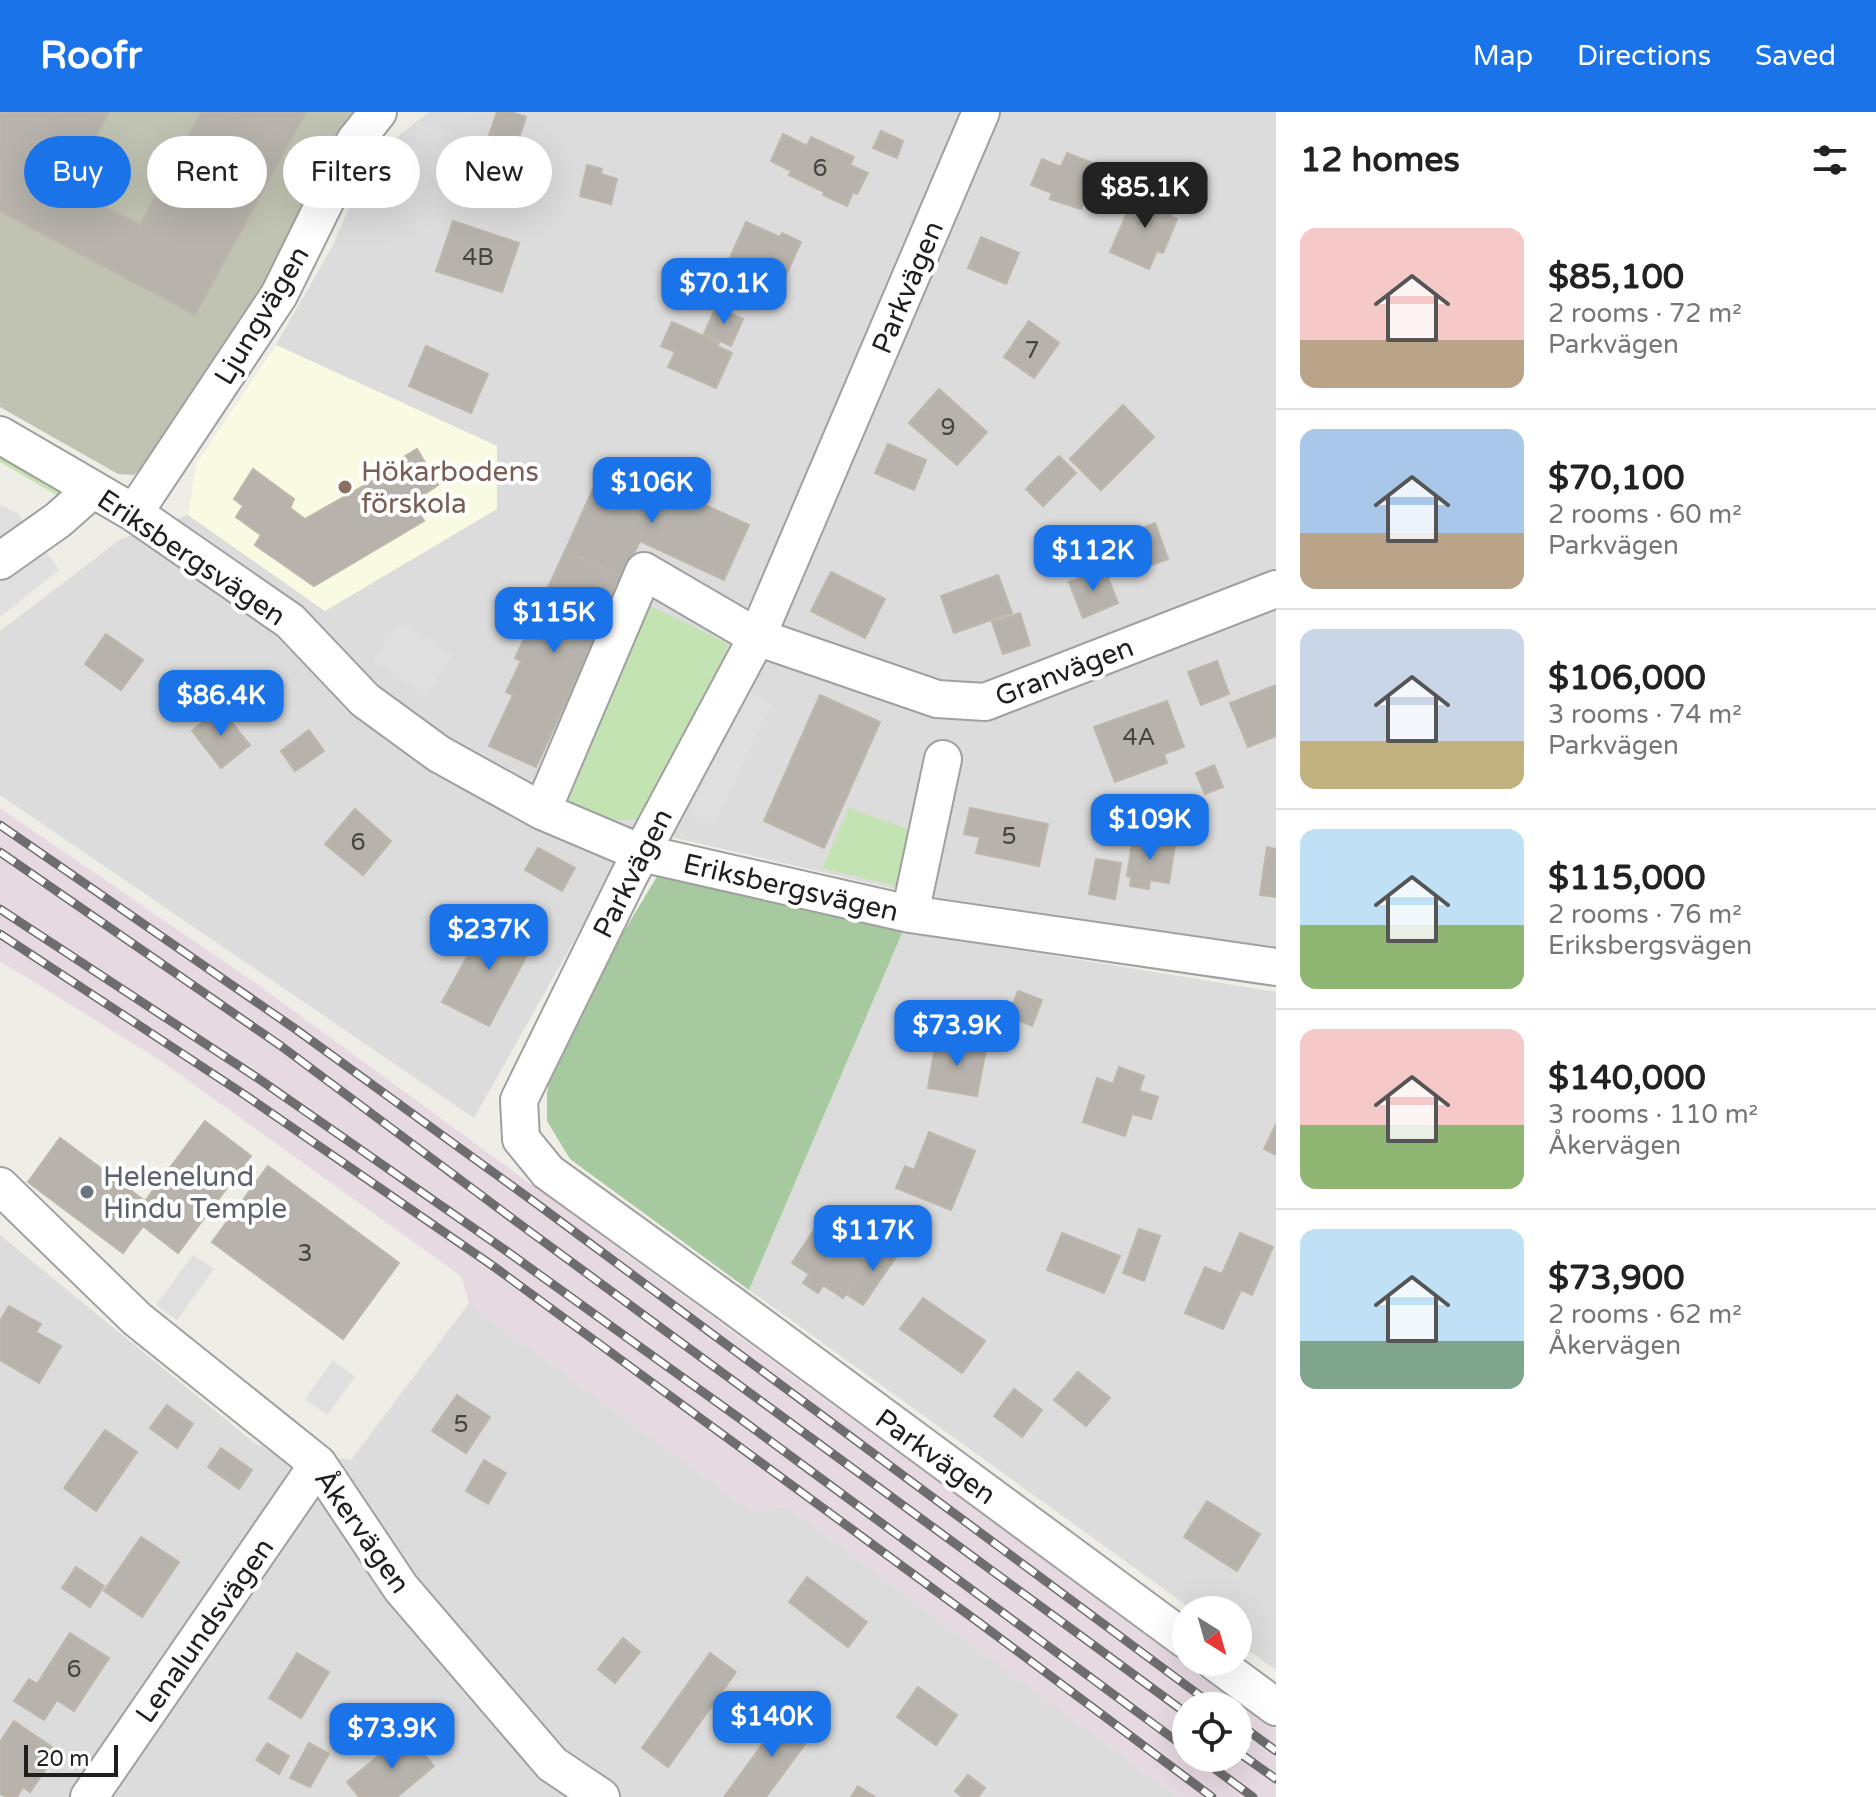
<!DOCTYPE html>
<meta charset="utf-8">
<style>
body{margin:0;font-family:"Varela Round",sans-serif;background:#f6f6f6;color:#222;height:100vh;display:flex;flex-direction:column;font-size:30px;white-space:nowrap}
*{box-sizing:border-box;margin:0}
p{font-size:26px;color:#767676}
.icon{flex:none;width:44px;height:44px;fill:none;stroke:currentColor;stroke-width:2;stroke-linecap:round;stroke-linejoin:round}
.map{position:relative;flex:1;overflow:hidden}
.drawer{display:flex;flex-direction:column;background:#fff;width:600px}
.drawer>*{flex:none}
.banner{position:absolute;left:24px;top:24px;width:760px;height:72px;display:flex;gap:16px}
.needle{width:52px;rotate:143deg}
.buttons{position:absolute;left:1172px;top:1484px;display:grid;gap:16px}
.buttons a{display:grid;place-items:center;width:80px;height:80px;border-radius:50%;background:#fff;box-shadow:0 8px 32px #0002;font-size:40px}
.scale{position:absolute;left:24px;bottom:20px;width:94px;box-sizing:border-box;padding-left:8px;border:4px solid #1f1f1f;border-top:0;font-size:22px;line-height:28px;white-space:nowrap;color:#1f1f1f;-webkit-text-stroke:6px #fff;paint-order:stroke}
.price{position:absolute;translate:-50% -68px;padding:0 18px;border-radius:16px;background:#1a73e8;color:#fff;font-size:26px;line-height:52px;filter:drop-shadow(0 2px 4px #0008)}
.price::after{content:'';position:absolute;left:50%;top:48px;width:24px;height:18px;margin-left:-12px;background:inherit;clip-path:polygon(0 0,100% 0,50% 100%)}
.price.selected{background:#222;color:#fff}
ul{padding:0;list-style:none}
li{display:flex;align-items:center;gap:24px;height:200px;padding:0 24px}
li+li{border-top:2px solid #e0e0e0}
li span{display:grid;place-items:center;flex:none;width:224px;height:160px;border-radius:16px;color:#555}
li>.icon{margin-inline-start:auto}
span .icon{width:96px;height:96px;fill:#fffc;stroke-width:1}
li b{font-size:34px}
h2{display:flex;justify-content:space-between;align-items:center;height:96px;padding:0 24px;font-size:34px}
.pill{padding:0 28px;border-radius:36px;background:#fff;box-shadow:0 8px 32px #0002;font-size:28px;line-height:72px}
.pill.selected{background:#1a73e8;color:#fff}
header{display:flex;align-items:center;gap:48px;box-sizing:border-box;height:112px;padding:0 40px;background:#1a73e8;color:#fff}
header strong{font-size:38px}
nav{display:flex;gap:44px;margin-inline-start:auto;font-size:28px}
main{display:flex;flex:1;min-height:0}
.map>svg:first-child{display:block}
.residential{fill:#dddcdc}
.industrial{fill:#e7d9e2;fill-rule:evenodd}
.education{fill:#f8fbe2}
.construction{fill:#c0c2b2}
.grass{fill:#c3e3b2}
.forest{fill:#a6c99f}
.parking{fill:#dfdfdf}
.building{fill:#b7b3ac;stroke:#beb6aa;stroke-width:2}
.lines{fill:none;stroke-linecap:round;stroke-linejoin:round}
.minor-casing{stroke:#a0a0a0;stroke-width:40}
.minor{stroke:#fff;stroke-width:36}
.rail-casing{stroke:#6d6d6d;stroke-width:9}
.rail{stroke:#fff;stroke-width:6;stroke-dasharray:18;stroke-linecap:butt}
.education-dot{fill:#8d6e63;stroke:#fff;stroke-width:3}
.worship-dot{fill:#6b7280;stroke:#fff;stroke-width:3}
.labels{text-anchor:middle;stroke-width:8;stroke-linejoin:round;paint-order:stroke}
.number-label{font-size:24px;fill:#454442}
.street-label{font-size:28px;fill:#1f1f1f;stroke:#fff}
.education-label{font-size:28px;fill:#785e54;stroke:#fff;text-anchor:start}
.worship-label{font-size:28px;fill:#5b616d;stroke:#fff;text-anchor:start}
</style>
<header>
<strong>Roofr</strong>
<nav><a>Map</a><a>Directions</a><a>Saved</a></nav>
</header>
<main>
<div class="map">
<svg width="1276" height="1685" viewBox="0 0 1276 1685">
<rect width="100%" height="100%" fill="#eeede6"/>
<path class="residential" d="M429,0h847v837l-360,-55 -279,-65 -163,289 -474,-323v-164l121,-92 67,-24 137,96 172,-165 -221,-101 57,-100 39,-89z
M903,819l373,61v678l-38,-27v-33h-45l-444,-320z
M0,1123l257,210 94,15 118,-157 284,209 34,-6 391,291h-1178z"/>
<path class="industrial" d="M0,696l261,179 1015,742v68h-98l-391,-291 -34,6 -284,-209 -8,-27 -300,-215 -161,-100zM1186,1594h52v52h-52z"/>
<path class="education" d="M276,233l221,101v63l-172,102 -137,-96 8,-50z"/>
<path class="construction" d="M0,0h364l-99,173 -114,174 -17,16 -16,-1 -118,-67z"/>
<path class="grass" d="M0,343l60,37 -2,4 -58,-34z
M644,491l85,41 -82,176h-35l-52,-24z
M849,696l64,23 -16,55 -75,-18z"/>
<path class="forest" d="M677,761l226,58 -154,359 -179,-131 -23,-38v-27l6,-34 50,-94 55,-91z"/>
<path class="parking" d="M0,393l17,8 42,57 -59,47z
M399,509l53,34 -26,40 -53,-35z
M745,579l27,13 -58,121 -27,-12z
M193,1143l21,14 -37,51 -21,-15z
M333,1248l22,17 -28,38 -22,-16z"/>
<path class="building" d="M0,0h109l-40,75 71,38 61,-113h105l-111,203 -195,-104z
M497,0h14l15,5 -19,57 -28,-10z
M881,19l22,10 -6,17 -24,-10z
M783,22l24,12 4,-9 43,20 -4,8 18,8 -11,21 -4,-2 -6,14 -24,-11 1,-3 -35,-17 2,-4 -20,-10z
M1067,41l33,13 -19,43 -31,-10 2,-6 -21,-8 11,-26 19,8z
M587,53l15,4 -1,5 16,5 -6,25 -31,-8z
M1137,78l39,16 -5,11 6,2 -14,34 -6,-2 -8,18 -39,-17z
M453,109l66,22 -17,49 -66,-21z
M746,110l34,15 2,-4 19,9 -19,42 -53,-24z
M981,125l38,16 -13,31 -38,-16z
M716,195l27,12 -12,27 -27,-12z
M1029,209l30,22 -25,35 -30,-21z
M672,210l47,21 -2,3 15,7 -16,35 -48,-21 7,-15 -14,-6z
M426,234l62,28 -17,39 -62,-27z
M939,277l48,43 -30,33 -48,-42z
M1123,293l31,32 -53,53 -31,-31z
M888,332l38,16 -12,30 -39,-17z
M417,337l21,36 -25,17 11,19 -110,65 -59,-41 6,-10 -25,-18 7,-11 -9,-7 19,-30 41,30 -4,9 15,11 83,-47 -2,-4z
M1059,344l17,17 -33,33 -17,-17z
M606,348l143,65 -25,55 -84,-39 -17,36 -58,-26z
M1155,411l13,36 -43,16 -13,-36z
M565,439l58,26 -87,190 -47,-21 24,-51 -7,-3 15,-31 -6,-3z
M1104,456l14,35 -35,15 -14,-36z
M831,460l54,27 -20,39 -54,-27z
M998,463l14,38 -58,20 -13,-37z
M1020,501l10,32 -27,9 -11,-32z
M106,522l37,26 -22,30 -36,-26z
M1217,549l12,33 -28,11 -13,-33z
M1276,573v51l-28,11 -18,-44z
M820,583l60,27 -56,126 -60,-27z
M1167,589l17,46 -20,7 3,9 -52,19 -21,-55z
M220,596l30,37 -29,23 -29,-37z
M309,618l15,21 -29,20 -14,-20z
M1214,653l9,22 -18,7 -9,-21z
M970,696l78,16 -9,42 -63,-13 4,-16 -16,-3z
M355,697l36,32 -28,34 -38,-31z
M1101,697l13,2 -2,20 -14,-2z
M1133,725l42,7 -6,39 -19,-3 -1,9 -19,-3 1,-9 -4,-1z
M1267,735l9,2v48l-16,-2z
M538,736l37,20 -13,23 -37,-21z
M1096,747l25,4 -6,36 -26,-5z
M490,804l44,26 -45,84 -47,-24z
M1018,879l24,9 -10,26 -24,-10z
M936,928l50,9 -9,47 -49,-8z
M1119,955l25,9 -5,15 19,6 -7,22 -19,-5 -7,22 -42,-14 14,-44 16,6z
M205,1009l46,35 -73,97 -35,-27 -20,27 -95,-71 32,-44 85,63z
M1276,1012v31l-12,-6z
M929,1020l46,19 -24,59 -55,-22 9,-22 9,4z
M268,1054l131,97 -56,76 -131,-97z
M816,1115l51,35 -24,36 -20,-13 -5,8 -15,-10 6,-9 -17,-11z
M1139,1117l21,7 -16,45 -21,-8z
M1062,1121l58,23 -16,37 -57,-23z
M1240,1121l33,14 -21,48 -11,-5 -18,39 -38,-16 20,-46 17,7z
M881,1129l19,10 -37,54 -17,-11z
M923,1186l62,43 -23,32 -62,-44z
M9,1194l32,18 -5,8 25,14 -22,37 -39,-23v-39z
M1078,1260l32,26 -24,28 -32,-26z
M1014,1277l28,21 -20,27 -28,-21z
M457,1283l33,22 -24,36 -34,-22z
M167,1293l26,19 -16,24 -27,-20z
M105,1318l32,22 -41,59 -32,-23z
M221,1336l31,22 -13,19 -31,-22z
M484,1348l22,13 -18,31 -22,-13z
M1207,1389l53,33 -23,37 -53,-34z
M141,1425l38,25 -37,55 -38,-26z
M76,1455l28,19 -14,21 -28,-19z
M807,1465l60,45 -19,25 -59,-45z
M70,1521l39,25 -35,53 -17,-11 -13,20 -30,-19 15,-22 8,5z
M623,1526l17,14 -25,31 -17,-14z
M297,1541l32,19 -28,46 -32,-20z
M710,1541l26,19 -68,95 -26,-19z
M918,1575l39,28 -21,30 -39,-28z
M786,1600l28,20 -48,65h-42z
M14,1609l38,26 -10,15 6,4 -18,26 -7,-5 -6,10h-11l-6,-4v-51z
M407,1620l27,34 -37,31h-38l-12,-15z
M267,1631l22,13 -10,18 -23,-14z
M309,1631l20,11 -19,33 -20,-9z
M968,1663l17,13 -7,9h-16l-7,-6z
M858,1674l17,11h-24z"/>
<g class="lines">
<defs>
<path id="minor" d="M981,0l-224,525 -128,239 -110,224 2,39 27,33 184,133 454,335
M0,323l134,78 156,108 75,79 74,54 103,57 99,42 269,61 366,53
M134,401l145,-218 76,-154 23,-29
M0,449l58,-41 34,-30
M542,699l102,-240 113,66 180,62 48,3 291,-113
M910,802l33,-155
M0,1074l137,133 181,145 83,124 151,176 49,33
M1215,1550l61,45
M89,1685l229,-333"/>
</defs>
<use href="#minor" class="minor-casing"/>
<use href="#minor" class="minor"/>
<defs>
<path id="rail" d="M0,713l294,203 243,176 677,502
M0,740l281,194 240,179 665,488
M0,797l256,168 249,173 241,173 440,325
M0,822l245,161 248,171 488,358 231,173
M1238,1611l38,28
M1238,1640l38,27
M1200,1646l53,39"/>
</defs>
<use href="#rail" class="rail-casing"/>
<use href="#rail" class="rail"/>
</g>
<circle class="education-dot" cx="345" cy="375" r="8"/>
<circle class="worship-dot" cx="87" cy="1080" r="8"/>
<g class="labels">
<g class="number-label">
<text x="820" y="64">6</text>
<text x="478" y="153">4B</text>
<text x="1032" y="246">7</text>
<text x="948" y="323">9</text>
<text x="1139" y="633">4A</text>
<text x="1009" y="732">5</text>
<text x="358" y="738">6</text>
<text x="305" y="1149">3</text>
<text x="461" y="1320">5</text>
<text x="74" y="1565">6</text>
</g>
<g class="street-label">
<text transform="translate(907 175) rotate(-67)" y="10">Parkvägen</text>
<text transform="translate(261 203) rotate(-59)" y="10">Ljungvägen</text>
<text transform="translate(192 445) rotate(34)" y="10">Eriksbergsvägen</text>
<text transform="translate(1064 559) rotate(-21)" y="10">Granvägen</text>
<text transform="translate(632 761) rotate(-63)" y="10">Parkvägen</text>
<text transform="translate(791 775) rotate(13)" y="10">Eriksbergsvägen</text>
<text transform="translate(936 1344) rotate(36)" y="10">Parkvägen</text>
<text transform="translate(363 1419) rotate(55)" y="10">Åkervägen</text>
<text transform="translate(204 1518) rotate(-55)" y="10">Lenalundsvägen</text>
</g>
<g class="education-label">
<text x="361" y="369">Hökarbodens<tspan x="361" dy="32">förskola</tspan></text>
</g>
<g class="worship-label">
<text x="103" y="1074">Helenelund<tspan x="103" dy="32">Hindu Temple</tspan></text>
</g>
</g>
</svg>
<div class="buttons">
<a><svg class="needle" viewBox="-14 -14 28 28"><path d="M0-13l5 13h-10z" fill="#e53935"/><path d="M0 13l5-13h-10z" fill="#767676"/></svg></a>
<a><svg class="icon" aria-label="locate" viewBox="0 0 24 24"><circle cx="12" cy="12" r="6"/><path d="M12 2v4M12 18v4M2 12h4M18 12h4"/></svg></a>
</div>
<div class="scale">20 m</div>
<b class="price selected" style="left:1145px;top:118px">$85.1K</b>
<b class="price" style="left:724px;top:214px">$70.1K</b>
<b class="price" style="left:652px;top:413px">$106K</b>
<b class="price" style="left:1093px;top:481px">$112K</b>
<b class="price" style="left:554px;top:543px">$115K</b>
<b class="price" style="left:221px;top:626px">$86.4K</b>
<b class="price" style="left:1150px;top:750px">$109K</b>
<b class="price" style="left:489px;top:860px">$237K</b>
<b class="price" style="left:957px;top:956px">$73.9K</b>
<b class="price" style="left:873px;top:1161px">$117K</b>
<b class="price" style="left:772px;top:1647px">$140K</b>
<b class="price" style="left:392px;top:1659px">$73.9K</b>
<div class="banner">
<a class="pill selected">Buy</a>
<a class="pill">Rent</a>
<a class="pill">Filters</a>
<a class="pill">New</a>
</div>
</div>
<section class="drawer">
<h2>12 homes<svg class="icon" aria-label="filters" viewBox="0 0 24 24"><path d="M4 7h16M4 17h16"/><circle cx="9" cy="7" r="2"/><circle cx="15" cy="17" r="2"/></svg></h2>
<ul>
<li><span style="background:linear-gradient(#f6c9c9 70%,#b9a48a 0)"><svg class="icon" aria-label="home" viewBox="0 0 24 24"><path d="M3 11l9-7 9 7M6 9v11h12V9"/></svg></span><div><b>$85,100</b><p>2 rooms · 72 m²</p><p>Parkvägen</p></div></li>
<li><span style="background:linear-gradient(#a9c7e8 65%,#b9a48a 0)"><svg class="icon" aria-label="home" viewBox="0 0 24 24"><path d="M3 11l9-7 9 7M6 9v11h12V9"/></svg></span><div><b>$70,100</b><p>2 rooms · 60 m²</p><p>Parkvägen</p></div></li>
<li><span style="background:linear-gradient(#c9d6e8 70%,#c2b280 0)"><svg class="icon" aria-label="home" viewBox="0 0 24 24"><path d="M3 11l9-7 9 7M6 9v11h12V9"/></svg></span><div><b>$106,000</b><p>3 rooms · 74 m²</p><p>Parkvägen</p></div></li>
<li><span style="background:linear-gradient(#bfe0f5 60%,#8fb573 0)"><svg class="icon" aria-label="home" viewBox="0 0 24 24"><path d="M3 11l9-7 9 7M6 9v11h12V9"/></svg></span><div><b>$115,000</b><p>2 rooms · 76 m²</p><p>Eriksbergsvägen</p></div></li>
<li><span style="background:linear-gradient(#f6c9c9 60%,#8fb573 0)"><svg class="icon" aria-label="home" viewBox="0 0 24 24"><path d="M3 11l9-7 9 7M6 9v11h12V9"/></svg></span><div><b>$140,000</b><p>3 rooms · 110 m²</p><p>Åkervägen</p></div></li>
<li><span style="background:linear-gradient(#bfe0f5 70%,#7fa58c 0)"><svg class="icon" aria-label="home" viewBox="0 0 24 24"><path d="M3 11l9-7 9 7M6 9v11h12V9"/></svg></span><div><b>$73,900</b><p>2 rooms · 62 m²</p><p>Åkervägen</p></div></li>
</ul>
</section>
</main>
